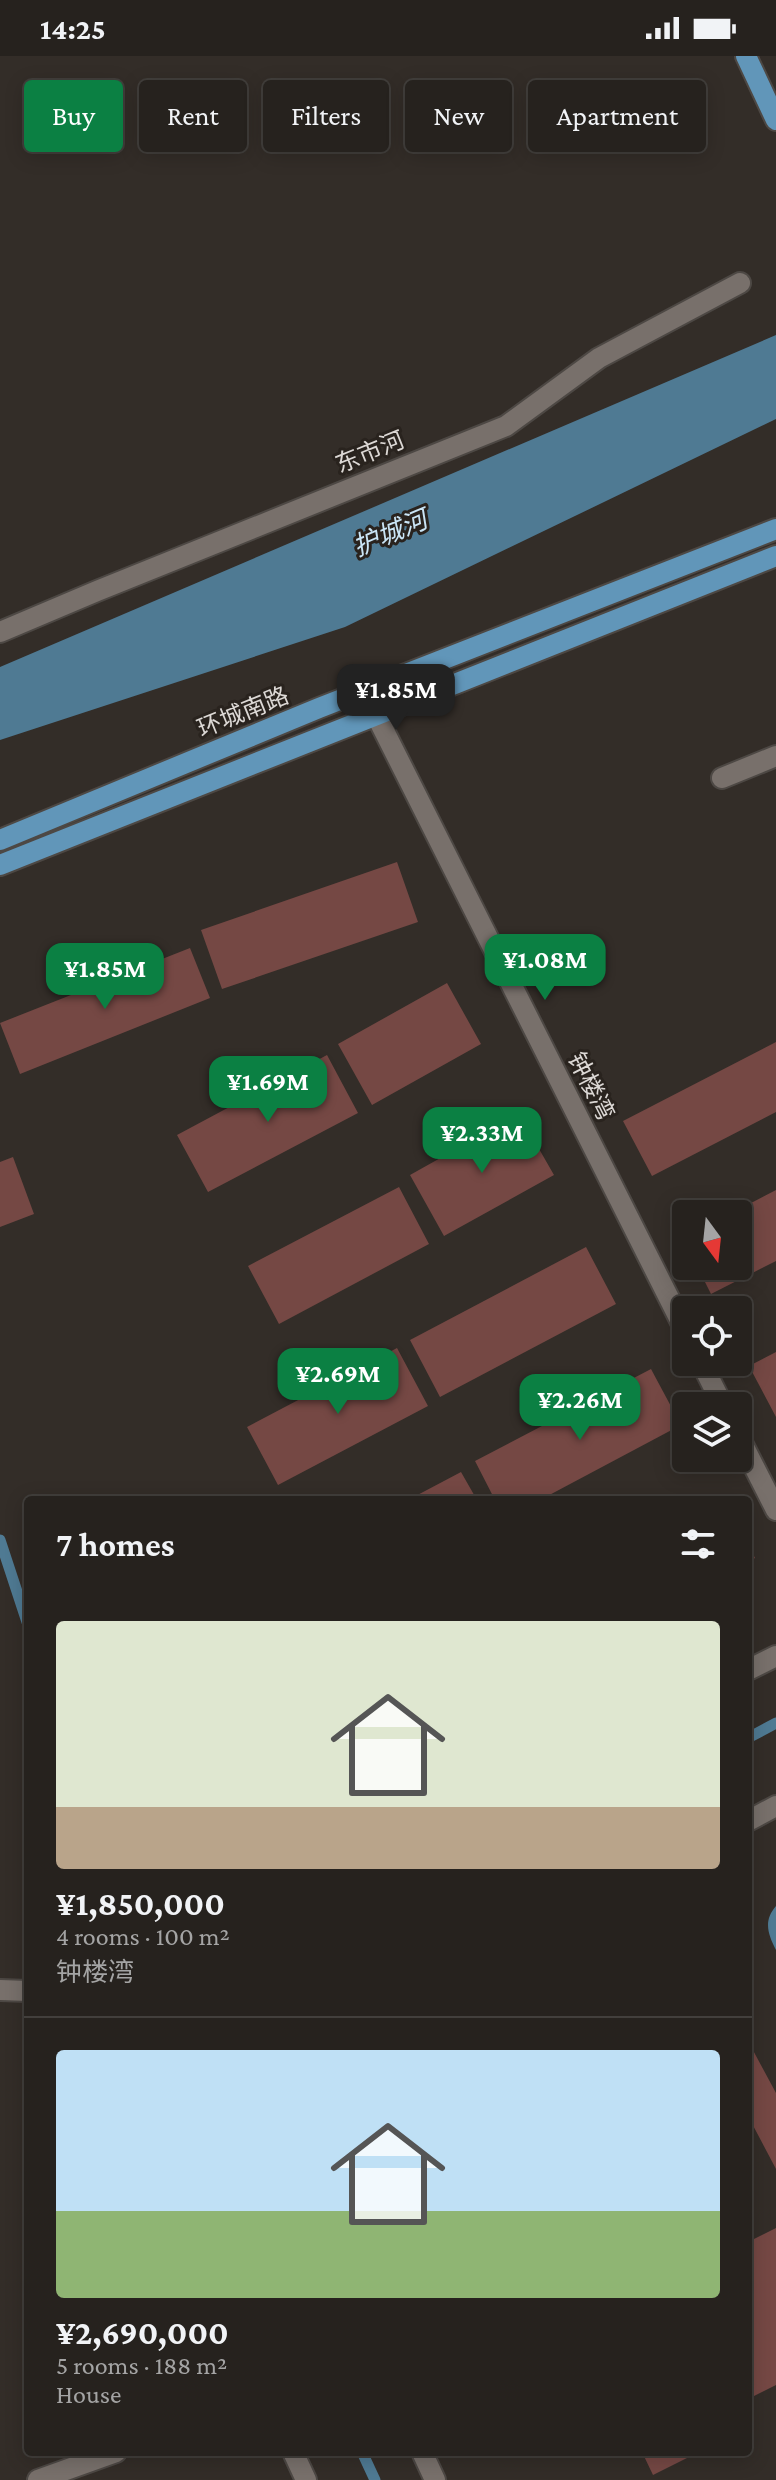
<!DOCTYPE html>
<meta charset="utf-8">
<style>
body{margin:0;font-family:"Crimson Pro","Noto Sans SC",serif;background:#322f2b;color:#f1f3f6;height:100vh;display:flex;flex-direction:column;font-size:30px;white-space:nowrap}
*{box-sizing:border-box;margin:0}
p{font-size:26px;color:#a4a4a4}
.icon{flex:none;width:44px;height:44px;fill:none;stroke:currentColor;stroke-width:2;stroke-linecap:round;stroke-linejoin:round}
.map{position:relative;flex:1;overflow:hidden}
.sheet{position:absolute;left:24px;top:1440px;width:728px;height:960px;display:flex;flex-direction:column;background:#26221e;border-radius:8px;box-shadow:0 4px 20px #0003,0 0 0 2px #423f3c}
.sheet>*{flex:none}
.guide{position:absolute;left:24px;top:24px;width:728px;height:72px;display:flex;gap:16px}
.needle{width:52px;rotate:165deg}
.tools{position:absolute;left:672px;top:1144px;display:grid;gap:16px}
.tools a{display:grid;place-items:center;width:80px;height:80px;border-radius:8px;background:#26221e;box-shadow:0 4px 20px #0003,0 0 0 2px #423f3c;font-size:40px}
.price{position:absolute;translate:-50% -68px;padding:0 18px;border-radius:16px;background:#0b8043;color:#fff;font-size:26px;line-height:52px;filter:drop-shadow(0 2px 4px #0008)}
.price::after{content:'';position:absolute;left:50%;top:48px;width:24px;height:18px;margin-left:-12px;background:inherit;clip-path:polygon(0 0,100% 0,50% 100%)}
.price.on{background:#222;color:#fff}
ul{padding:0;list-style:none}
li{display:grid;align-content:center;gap:16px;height:424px;padding:0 32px}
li+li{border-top:2px solid #423f3c}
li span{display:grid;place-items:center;height:248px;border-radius:8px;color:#555}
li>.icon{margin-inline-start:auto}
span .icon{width:144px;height:144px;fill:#fffc;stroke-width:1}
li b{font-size:34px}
h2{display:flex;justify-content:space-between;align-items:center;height:96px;padding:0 32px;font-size:34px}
.chip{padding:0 28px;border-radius:8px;background:#26221e;box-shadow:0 4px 20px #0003,0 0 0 2px #423f3c;font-size:28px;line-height:72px}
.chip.on{background:#0b8043;color:#fff}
.status{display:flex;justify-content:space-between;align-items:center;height:56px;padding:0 40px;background:#26221e;direction:ltr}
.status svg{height:22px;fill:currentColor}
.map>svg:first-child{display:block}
.water{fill:#4f7a93}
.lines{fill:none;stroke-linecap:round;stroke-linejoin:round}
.stream{stroke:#4f7a93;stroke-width:11}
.building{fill:#754844}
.minor-casing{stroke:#4d4844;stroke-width:24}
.major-casing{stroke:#4d4844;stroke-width:24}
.minor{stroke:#78706b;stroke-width:20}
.major{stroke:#6196b9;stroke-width:20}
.labels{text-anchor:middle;stroke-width:6;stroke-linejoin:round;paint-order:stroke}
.street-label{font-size:24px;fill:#dcd8d5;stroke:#29231e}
.water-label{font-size:26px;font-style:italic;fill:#cae5f6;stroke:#29231e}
</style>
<div class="status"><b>14:25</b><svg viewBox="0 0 49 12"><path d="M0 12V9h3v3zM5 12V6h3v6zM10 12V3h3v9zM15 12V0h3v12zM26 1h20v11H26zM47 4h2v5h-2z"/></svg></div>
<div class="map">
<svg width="776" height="2424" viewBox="0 0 776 2424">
<rect width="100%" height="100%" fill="#332d28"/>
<path class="water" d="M776,279v84l-431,208 -345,113v-73z
M776,1850v44c-8,-16 -13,-29 0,-44z"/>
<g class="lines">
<path class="stream" d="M0,1484l28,85
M748,1682l28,-15
M362,2396l13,28"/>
</g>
<path class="building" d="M397,806l21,60 -196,67 -21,-59z
M190,892l20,50 -190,76 -20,-51z
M447,927l34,61 -109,61 -34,-61z
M776,986v70l-124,64 -29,-55z
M327,999l31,58 -150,79 -31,-57z
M519,1058l35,61 -110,61 -34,-61z
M13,1101l21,57 -34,13v-65z
M399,1131l30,57 -150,80 -31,-58z
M776,1134v71l-65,33 -14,-28h41v-52h-8z
M586,1191l30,57 -176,93 -30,-57z
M397,1292l31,58 -150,79 -31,-58z
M776,1296v65l-27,-51z
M651,1313l30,56 -141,75h-45l-20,-39z
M461,1416l16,28h-69z
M748,1488l7,14 -7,4z
M748,1985l28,52v76l-28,-53z
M776,2172v157l-28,14v-157z
M642,2396h57l-46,23z"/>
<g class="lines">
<defs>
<path id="minor" d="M0,576l97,-41 409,-165 93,-68 141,-75
M364,635l322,641
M722,722l54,-22
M701,1306l22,44
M738,1379l38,75
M748,1614l28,-14
M748,1765l28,-15
M0,1934l28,1
M293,2396l13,28
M422,2396l13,28
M38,2424l78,-28"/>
<path id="major" d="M746,0l30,64
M0,784l319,-132 457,-179
M0,809l776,-309"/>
</defs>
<use href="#minor" class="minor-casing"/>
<use href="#major" class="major-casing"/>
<use href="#minor" class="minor"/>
<use href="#major" class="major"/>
</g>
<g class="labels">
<g class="street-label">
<text transform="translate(370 396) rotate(-22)" y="8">东市河</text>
<text transform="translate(243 656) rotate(-22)" y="8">环城南路</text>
<text transform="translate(591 1030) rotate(63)" y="8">钟楼湾</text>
</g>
<g class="water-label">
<text transform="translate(390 477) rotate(-23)" y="9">护城河</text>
</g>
</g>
</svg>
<div class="tools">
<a><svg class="needle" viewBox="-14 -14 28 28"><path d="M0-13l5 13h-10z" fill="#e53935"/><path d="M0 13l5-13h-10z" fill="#a4a4a4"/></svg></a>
<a><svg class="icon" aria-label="locate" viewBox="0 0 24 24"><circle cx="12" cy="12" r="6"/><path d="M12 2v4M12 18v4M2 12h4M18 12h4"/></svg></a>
<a><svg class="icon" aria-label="layers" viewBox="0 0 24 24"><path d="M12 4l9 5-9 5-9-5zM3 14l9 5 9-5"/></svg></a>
</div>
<b class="price on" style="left:396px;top:676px">¥1.85M</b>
<b class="price" style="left:545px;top:946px">¥1.08M</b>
<b class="price" style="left:105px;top:955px">¥1.85M</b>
<b class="price" style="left:268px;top:1068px">¥1.69M</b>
<b class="price" style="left:482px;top:1119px">¥2.33M</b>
<b class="price" style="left:338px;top:1360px">¥2.69M</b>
<b class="price" style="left:580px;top:1386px">¥2.26M</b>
<div class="guide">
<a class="chip on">Buy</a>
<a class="chip">Rent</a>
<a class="chip">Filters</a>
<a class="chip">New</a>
<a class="chip">Apartment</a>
</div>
<section class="sheet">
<h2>7 homes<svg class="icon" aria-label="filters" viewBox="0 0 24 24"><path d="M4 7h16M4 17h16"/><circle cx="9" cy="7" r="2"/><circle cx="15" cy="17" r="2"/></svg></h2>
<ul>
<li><span style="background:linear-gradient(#dfe7d0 75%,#b9a48a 0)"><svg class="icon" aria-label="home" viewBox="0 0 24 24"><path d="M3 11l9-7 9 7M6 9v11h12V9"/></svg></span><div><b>¥1,850,000</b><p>4 rooms · 100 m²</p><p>钟楼湾</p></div></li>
<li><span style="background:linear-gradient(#bfe0f5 65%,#8fb573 0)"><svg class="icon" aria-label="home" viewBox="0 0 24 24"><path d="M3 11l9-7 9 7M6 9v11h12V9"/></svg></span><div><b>¥2,690,000</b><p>5 rooms · 188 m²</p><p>House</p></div></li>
</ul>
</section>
</div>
